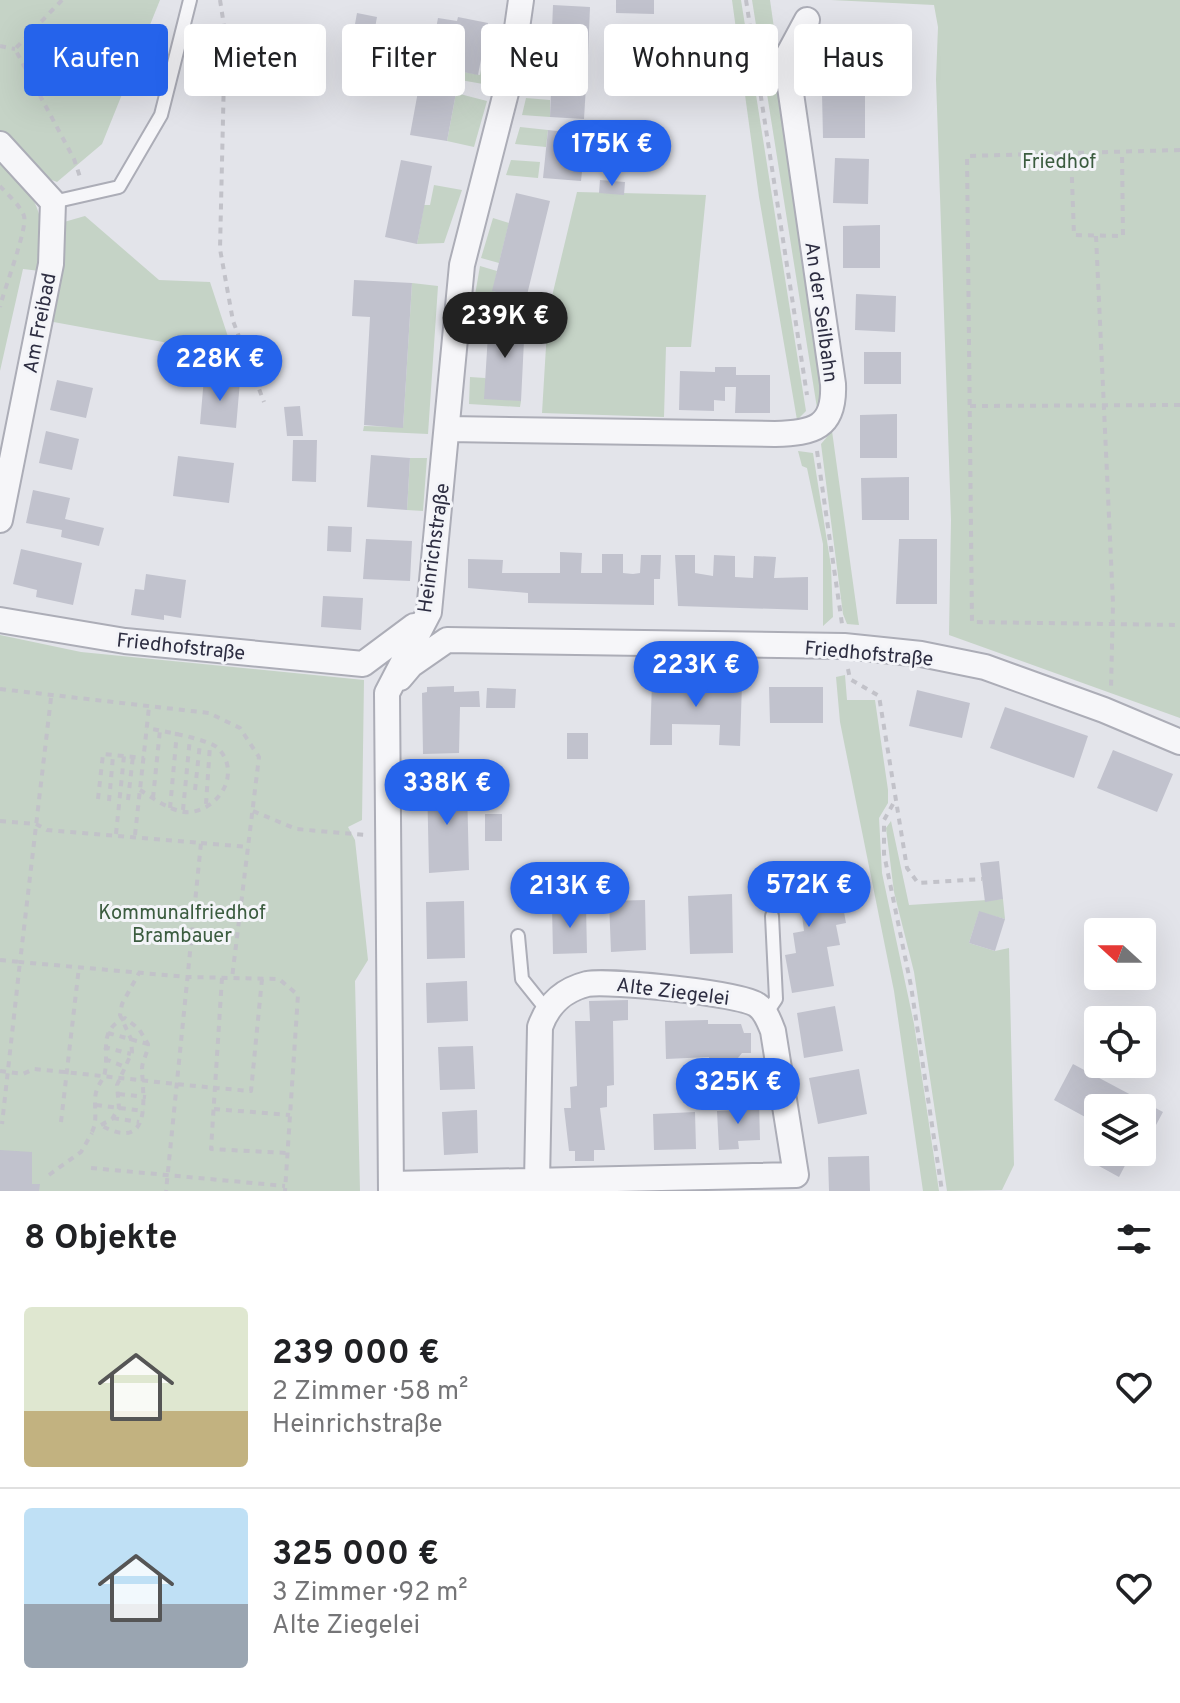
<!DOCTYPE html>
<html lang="de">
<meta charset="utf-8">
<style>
body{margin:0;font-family:Overpass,sans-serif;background:#f6f6f6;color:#202124;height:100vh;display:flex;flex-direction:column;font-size:30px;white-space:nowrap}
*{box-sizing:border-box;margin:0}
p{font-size:26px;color:#757577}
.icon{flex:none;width:44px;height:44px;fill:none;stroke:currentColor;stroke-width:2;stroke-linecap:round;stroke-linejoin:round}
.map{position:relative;height:1191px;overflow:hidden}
.side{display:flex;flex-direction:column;background:#fff;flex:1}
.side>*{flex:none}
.hud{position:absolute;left:24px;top:24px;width:1132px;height:72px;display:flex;gap:16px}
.needle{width:52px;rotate:291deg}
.fabs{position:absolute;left:1084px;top:918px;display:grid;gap:16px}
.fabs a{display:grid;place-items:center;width:72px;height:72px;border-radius:8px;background:#fff;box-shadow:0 8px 32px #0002;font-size:40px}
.price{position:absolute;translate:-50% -68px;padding:0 18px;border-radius:28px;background:#2563eb;color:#fff;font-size:26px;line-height:52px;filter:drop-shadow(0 2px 4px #0008)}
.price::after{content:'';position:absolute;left:50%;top:48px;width:24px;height:18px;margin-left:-12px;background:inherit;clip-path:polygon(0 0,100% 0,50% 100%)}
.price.current{background:#222;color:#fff}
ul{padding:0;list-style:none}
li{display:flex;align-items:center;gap:24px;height:200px;padding:0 24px}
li+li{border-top:2px solid #e0e0e0}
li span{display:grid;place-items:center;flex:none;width:224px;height:160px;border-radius:8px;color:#555}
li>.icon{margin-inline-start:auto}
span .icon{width:96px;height:96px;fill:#fffc;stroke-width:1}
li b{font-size:34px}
h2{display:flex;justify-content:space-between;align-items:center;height:96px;padding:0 24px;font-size:34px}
.tag{padding:0 28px;border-radius:8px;background:#fff;box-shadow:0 8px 32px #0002;font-size:28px;line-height:72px}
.tag.current{background:#2563eb;color:#fff}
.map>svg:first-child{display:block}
.green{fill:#c5d3c6}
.building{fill:#c1c2cd}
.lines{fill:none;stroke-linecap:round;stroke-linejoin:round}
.lane-casing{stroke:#acadb7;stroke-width:16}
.street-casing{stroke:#acadb7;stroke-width:28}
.path{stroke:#c2c2c9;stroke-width:4;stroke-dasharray:6 6;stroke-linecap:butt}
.lane{stroke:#f6f6f9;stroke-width:12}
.street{stroke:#f6f6f9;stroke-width:24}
.labels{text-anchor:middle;stroke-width:6;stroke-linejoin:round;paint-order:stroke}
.park-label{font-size:20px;fill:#3b5c3f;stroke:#f3f4f8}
.street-label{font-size:20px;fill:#2d2d41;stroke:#f3f4f8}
</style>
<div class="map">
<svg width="1180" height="1191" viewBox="0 0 1180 1191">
<rect width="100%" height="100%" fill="#e3e4ea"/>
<path class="green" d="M0,0h160l-58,144 -45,38 -18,-7 -39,-44z
M732,0h9l65,411 -9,9 -38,-223z
M752,0h18l55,386 -8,22z
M831,0h349v718l-231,-83 2,-115 -15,-441 2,-52 -4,-22z
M427,28l4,5 -2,32 51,10 4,-20 11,2 -6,28 -81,-14 4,-24z
M456,93l31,8 -13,46 -27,-6z
M526,98l24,2v17l-28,-2z
M520,127l28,3 -2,17 -31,-3z
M0,158c40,45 46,52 40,113l-17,-2 -23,102z
M511,160l29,2 -2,16 -32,-3z
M434,185l28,5 -18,53 -27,1 7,-39h6z
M577,192l129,3 -15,152h-25l-2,70 -122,-4 6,-100z
M85,216l74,64 51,2 24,73 -186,-34 16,-99z
M493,218l16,5 -10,40 -18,-5z
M480,266l17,5 -4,20 33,8 -1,5 -50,-9z
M412,283l26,3 -10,148 -65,-3 1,-5 39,1z
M475,307l51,7 -1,6 -36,-2 -1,21h-16z
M470,377l15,1 36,23 -1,6 -51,-3z
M832,431l26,188 1,6 -12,-1 -4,-10 -22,-170z
M798,451l15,2 18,113 2,51 -10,9v-82l-16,-76 -5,-2z
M410,458h17l-4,53 -16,-1z
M0,635l81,17 283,28 -2,140 -14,7 7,13 13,120 -13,21 5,210h-360z
M845,675l2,25h28l13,90v13l-9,15 3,55 32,151 25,167h-16l-29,-200 -54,-269 -4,-45z
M891,821l18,84 94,-6 2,20 -26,-7 -10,31 26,8 14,-3 5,217 -12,25 -55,1 -33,-219 -20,-80 -8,-64z"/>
<path class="building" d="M616,0h38v14l-38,-1z
M553,5l37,2 -2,48 -37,-1z
M357,13l20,4 -4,22 -20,-4z
M458,17l30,6 -10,52 -49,-10 9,-47 19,3z
M844,25h37v46h-37z
M625,32l26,2v14l-26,-1z
M373,40l34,6 -4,23 -34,-6z
M608,52l27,1 -1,22 -26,-1z
M552,67l35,2 -3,50 -34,-2z
M419,86l37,7 -9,48 -37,-6z
M822,93h43v45h-42z
M608,128l25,1 -2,10 -24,-1z
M548,130l38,4 -5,47 -38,-3z
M835,158l34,1 -1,45 -35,-1z
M401,160l31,6 -15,78 -32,-7z
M600,180l25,2 -1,13 -25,-2z
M516,193l34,8 -24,98 -34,-8z
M880,225v43h-37v-42z
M354,280l58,3 -9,145 -39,-3 6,-108 -18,-1z
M856,294l40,2 -1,36 -40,-2z
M489,318l36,2 -4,81 -37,-2z
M864,352h37v32h-37z
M715,367h21v8h34v38h-35l1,-26h-11v14l-11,-1v11l-35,-1 1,-39 35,1z
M204,378l36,3 -4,47 -36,-4z
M57,380l36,8 -7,30 -36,-8z
M300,406l3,30h-16l-3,-29z
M897,414v44h-37v-43z
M46,431l33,8 -7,31 -33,-7z
M293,440h24l-1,42 -24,-1z
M371,455l39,3 -3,52 -40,-3z
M178,456l56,7 -5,40 -56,-7z
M909,477v43h-47l-1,-42z
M33,490l37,8 -5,21 39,9 -5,18 -38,-9 1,-7 -36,-7z
M328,526l24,1 -1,25 -24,-1z
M366,539l46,2 -2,40 -47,-2z
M899,539h38v65h-41z
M21,549l61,14 -9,42 -37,-8 1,-7 -24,-6z
M560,552l22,1 -1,20h21v-19h21v19l10,1 7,-1 1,-18h20l-1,24h-6v26l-126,-2v-10l-60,-5v-29l35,1 -1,13h58z
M675,555h20v18l18,3 1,-21 21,1v21l18,1 1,-22 22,1 -2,21 34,-1v33l-130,-4z
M146,574l40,6 -5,38 -17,-3v5l-33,-5 4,-26 9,1z
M323,596l40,2 -2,32 -40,-3z
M652,680l90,3 -2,63 -21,-1 1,-20 -48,-1v21h-22z
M454,686v6l25,-1 1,16h-20l-1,46 -36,1 -1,-61 5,-1v-5z
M769,687h54v36h-53z
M487,688l29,1 -1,19h-29z
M917,690l53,13 -8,35 -53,-12z
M1005,707l83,29 -14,42 -84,-30z
M567,733h21v26h-21z
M1113,750l60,24 -16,38 -60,-24z
M419,760h22v10h-22z
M448,778v10h19l2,82 -40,3 -2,-94z
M485,814h17v27h-17z
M999,861l4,38 -18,3 -5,-39z
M753,872h46v20l40,-8 7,39 -10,2 4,20 -13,2 7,39 -42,7 -7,-38 11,-2 -3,-20 11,-2 -5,-39 -46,-1z
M732,894l1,59 -43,1 -2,-58z
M645,900l1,50 -35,2 -2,-51z
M464,901l1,57 -38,1 -1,-57z
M586,905l1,48 -34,1 -1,-48z
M979,911l26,8 -10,32 -26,-8z
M467,981l1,40 -41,2 -1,-40z
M628,1000v20l-15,1 1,64 -7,1v21l-7,1 5,42h-11v11h-19v-10h-6l-5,-43h7l-1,-21 7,-1 -2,-65h15l-1,-20z
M835,1006l8,45 -39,7 -7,-45z
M708,1020v4h33l3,9h7v20h-9l-8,10 -24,1 -1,-7 -43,2 -1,-38z
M473,1046l2,43 -35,1 -2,-43z
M1073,1064l90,48 -21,39v-43h-44v16l-44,-24z
M859,1069l8,45 -49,10 -9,-46z
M759,1103l1,37 -22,1 1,8 -20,1 -2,-39 20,-1v-5z
M477,1110l1,43 -34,2 -2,-43z
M695,1112l1,37 -42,1 -1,-36z
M1098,1141v11h34l-13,25 -31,-17z
M0,1150l32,2v32h8l-1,7h-39z
M869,1156l1,35h-41l-1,-34z"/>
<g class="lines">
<defs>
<path id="lane" d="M53,202l66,-15 42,-72 29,-115
M518,936l4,43 24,30
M766,1014l10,-15 -4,-83"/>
<path id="street" d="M0,144l53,58 -2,62 -51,256
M448,429l327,5c38,-1 60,-6 58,-50l-47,-325 21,-39
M0,620l125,21 238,23 51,-38
M400,678l11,-13 36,-25 397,6 77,8 64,13 119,43 76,32
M391,1184l405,-9 -23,-144c-4,-10 -7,-20 -16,-26 -17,-12 -148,-25 -170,-21 -24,6 -39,20 -47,43l-3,155
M391,1191l-4,-498 42,-81 33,-347 48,-188 11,-77"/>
</defs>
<use href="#lane" class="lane-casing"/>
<use href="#street" class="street-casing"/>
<path class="path" d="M62,0l-47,49 59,110 7,21
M220,0l5,32 -5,217 13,72 31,81
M746,0l61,395
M0,46l15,3
M1180,150l-213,6 5,466 208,3
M1071,153l3,82 49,1 -1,-85
M0,186c8,9 20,19 24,30 4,12 -20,73 -24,91
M1096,236l17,367 -2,85
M970,406l210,-1
M817,451l25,173
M848,669l2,10 29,17 28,172 11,15 64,-4
M0,689l209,24 31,15 19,29 -27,221
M51,698l-31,264 167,15 92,2 19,16 -13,196
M140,790c13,8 34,24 51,22 30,-4 50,-40 27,-64 -10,-9 -56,-17 -71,-20
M195,790l5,-47
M153,798l7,-68
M98,799l5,-45 41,4
M128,800l5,-44
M109,801l4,-45
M206,804l4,-59
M893,804l-9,16v34l27,132 31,205
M170,808l7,-76
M183,810l7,-72
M253,811l43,18 71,6
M0,821l36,3 11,6 154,13 -35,348
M116,834l8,-78
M135,835l14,-128
M201,843l48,4
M0,960l20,2 -18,162
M222,978l-11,171 76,4
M108,1033l40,11
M104,1047l27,7
M105,1059l20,8
M0,1071l23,3 11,-5c73,7 143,16 217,22l11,-112
M119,1094l27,3
M96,1105l48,6
M214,1109l76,6
M113,1118l26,4
M61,1122l18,-155
M101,1125l11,-6 7,-11 -2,-23 15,-33 -1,-13 -11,-24 2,-11 17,-31
M92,1132c7,-14 0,-29 5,-43 2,-6 7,-10 8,-17 4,-22 -7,-42 20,-54l14,11 9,15c0,10 -6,16 -6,25 1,29 11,85 -42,56
M91,1168l194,18
M49,1175l32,-23 11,-19"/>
<use href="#lane" class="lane"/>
<use href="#street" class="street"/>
</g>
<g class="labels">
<g class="park-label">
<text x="1059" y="168">Friedhof</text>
<text x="182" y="919">Kommunalfriedhof<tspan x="182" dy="23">Brambauer</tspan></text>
</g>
<g class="street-label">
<text transform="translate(822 312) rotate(82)" y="7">An der Seilbahn</text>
<text transform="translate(39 323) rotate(-79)" y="7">Am Freibad</text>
<text transform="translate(433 548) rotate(-82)" y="7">Heinrichstraße</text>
<text transform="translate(181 646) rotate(6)" y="7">Friedhofstraße</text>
<text transform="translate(869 653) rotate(5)" y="7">Friedhofstraße</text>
<text transform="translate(673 991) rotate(7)" y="7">Alte Ziegelei</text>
</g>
</g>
</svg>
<div class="fabs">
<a><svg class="needle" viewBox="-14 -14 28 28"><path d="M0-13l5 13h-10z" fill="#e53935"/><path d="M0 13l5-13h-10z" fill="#757577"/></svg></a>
<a><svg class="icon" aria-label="locate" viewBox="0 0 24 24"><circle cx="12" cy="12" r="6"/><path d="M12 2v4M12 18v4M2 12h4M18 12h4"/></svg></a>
<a><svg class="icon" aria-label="layers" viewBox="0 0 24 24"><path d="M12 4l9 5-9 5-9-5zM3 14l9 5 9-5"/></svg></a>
</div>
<b class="price" style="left:612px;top:188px">175K €</b>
<b class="price current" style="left:505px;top:360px">239K €</b>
<b class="price" style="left:220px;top:403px">228K €</b>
<b class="price" style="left:696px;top:709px">223K €</b>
<b class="price" style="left:447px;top:827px">338K €</b>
<b class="price" style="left:809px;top:929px">572K €</b>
<b class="price" style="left:570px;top:930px">213K €</b>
<b class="price" style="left:738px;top:1126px">325K €</b>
<div class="hud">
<a class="tag current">Kaufen</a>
<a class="tag">Mieten</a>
<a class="tag">Filter</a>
<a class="tag">Neu</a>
<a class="tag">Wohnung</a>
<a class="tag">Haus</a>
</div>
</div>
<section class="side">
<h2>8 Objekte<svg class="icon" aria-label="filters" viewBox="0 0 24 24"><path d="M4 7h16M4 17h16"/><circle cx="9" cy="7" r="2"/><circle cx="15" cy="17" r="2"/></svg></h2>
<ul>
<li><span style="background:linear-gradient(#dfe7d0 65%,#c2b280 0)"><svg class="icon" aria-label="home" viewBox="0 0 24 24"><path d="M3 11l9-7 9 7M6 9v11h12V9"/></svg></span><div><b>239 000 €</b><p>2 Zimmer · 58 m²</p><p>Heinrichstraße</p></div><svg class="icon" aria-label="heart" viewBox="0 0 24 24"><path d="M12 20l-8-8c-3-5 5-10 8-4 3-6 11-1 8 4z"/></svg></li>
<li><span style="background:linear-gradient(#bfe0f5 60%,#9aa5b1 0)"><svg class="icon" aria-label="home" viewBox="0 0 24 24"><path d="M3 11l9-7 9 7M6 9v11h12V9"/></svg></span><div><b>325 000 €</b><p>3 Zimmer · 92 m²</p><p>Alte Ziegelei</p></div><svg class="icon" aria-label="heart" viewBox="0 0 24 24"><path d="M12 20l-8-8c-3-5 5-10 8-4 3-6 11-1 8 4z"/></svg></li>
</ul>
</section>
